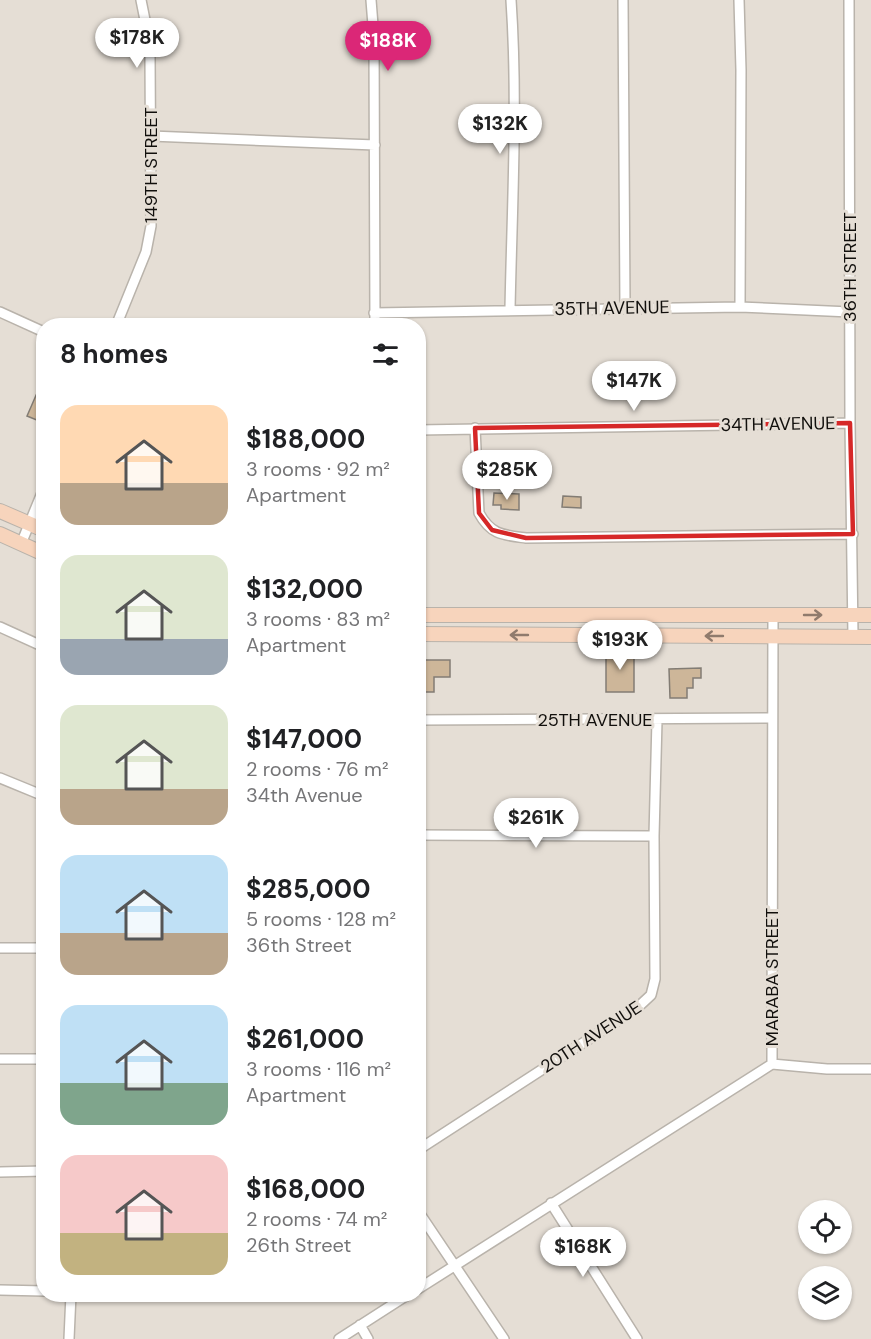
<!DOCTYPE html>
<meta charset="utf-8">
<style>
body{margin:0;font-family:"DM Sans",sans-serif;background:#f2f2f2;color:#202124;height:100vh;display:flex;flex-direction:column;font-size:22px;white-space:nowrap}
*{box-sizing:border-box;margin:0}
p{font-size:20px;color:#757577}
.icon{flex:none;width:33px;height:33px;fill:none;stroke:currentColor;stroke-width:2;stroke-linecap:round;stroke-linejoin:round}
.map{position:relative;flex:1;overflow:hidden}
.drawer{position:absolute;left:36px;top:318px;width:390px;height:984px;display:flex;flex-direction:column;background:#fff;border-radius:24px;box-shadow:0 2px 4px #0004}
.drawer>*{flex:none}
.fabs{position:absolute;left:798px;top:1200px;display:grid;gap:12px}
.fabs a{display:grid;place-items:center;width:54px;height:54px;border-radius:50%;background:#fff;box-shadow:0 2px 4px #0004;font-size:30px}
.price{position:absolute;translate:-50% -51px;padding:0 14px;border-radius:21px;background:#fff;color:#222;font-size:20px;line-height:39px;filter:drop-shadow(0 2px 3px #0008)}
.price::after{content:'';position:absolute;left:50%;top:36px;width:18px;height:14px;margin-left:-9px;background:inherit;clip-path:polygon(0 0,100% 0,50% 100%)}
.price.on{background:#db2777;color:#fff}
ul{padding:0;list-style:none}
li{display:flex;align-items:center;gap:18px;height:150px;padding:0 24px}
li span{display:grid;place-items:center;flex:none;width:168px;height:120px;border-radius:18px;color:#555}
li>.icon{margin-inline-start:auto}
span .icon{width:72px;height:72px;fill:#fffc;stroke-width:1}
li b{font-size:26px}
h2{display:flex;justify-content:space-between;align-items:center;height:72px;padding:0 24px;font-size:26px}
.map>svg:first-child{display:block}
.building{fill:#cdb699;stroke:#827c74;stroke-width:1.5}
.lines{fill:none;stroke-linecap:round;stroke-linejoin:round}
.street-casing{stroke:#b9b3ab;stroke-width:12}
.secondary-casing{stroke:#b9b3ab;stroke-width:16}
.street{stroke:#fff;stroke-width:9}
.secondary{stroke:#f7d4bc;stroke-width:14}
.oneway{stroke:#907b6d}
.marked{fill:none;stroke:#d62828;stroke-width:4.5;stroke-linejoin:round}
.labels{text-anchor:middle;stroke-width:6;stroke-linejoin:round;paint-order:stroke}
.street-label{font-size:18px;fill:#110f0c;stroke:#e5ded5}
</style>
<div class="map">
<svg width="871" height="1339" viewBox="0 0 871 1339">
<rect width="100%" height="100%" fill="#e5ded5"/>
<path class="building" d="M44,377v46l-17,-7z
M494,493l25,1v16l-18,-1v-4h-8z
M563,496l18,1v11l-19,-1z
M606,649l28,1v42h-28z
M420,660h30v17h-16v15h-14z
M701,668v10h-8v10h-6v10h-17l-1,-29z"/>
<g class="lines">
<defs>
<path id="street" d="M371,0l3,38 1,288
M623,0l2,307
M739,0l2,70 -1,237
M849,0l1,423 3,213
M151,136l224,9
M510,309c2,-102 8,-206 1,-309
M0,312l44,20
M374,313l366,-6 110,5
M116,326l30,-74 5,-26 -1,-170 -3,-26 -6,-30
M475,428l4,85c12,22 24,22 47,25l327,-4
M418,430l432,-7
M21,544l23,-56
M0,627l44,20
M418,720l353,-2
M0,778l44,18
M418,835l236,1
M0,948h44
M0,1059h44
M772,1064l1,-449
M772,1064l55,5h44
M418,1150l219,-142 14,-13 4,-16 -1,-143 3,-116
M0,1172l44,-1
M551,1203l86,136
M418,1211l86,128
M418,1289l354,-225
M0,1290l44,1
M360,1325l8,14
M69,1339l2,-45
M339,1339l70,-45"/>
<path id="secondary" d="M0,511l44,19
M0,534l44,20
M418,615h453
M418,634l453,3"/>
</defs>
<use href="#street" class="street-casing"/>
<use href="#secondary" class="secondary-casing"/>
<use href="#street" class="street"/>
<use href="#secondary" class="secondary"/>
</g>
<defs><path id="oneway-shaft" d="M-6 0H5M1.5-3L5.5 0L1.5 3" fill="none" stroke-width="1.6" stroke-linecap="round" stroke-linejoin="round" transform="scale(1.5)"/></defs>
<g class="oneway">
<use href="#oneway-shaft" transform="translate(813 615)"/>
<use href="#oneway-shaft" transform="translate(519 635) rotate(-180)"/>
<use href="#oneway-shaft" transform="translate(714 636) rotate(-180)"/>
</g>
<path class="marked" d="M850,423l3,111 -327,4 -34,-8 -13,-17 -4,-85z"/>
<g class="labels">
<g class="street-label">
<text transform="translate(151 165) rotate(-90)" y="6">149TH STREET</text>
<text transform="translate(850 267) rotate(-90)" y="6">36TH STREET</text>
<text transform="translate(612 308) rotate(-1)" y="6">35TH AVENUE</text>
<text transform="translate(778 424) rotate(-1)" y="6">34TH AVENUE</text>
<text x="595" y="726">25TH AVENUE</text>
<text transform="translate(772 977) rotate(-90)" y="6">MARABA STREET</text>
<text transform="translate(591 1037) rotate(-33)" y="6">20TH AVENUE</text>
</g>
</g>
</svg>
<div class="fabs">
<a><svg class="icon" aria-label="locate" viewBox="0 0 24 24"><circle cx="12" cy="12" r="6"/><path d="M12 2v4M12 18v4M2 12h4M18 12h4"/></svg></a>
<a><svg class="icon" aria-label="layers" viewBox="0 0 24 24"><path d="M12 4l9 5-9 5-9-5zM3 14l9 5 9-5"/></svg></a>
</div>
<b class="price" style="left:137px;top:69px">$178K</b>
<b class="price on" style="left:388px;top:72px">$188K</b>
<b class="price" style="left:500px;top:155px">$132K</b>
<b class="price" style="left:634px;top:412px">$147K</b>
<b class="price" style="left:507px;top:501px">$285K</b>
<b class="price" style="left:620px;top:671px">$193K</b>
<b class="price" style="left:536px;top:849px">$261K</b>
<b class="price" style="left:583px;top:1278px">$168K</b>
<section class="drawer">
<h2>8 homes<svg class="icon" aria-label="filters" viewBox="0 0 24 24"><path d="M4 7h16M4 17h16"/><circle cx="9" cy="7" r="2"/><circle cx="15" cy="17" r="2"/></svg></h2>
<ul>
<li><span style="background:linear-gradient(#ffd9b3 65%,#b9a48a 0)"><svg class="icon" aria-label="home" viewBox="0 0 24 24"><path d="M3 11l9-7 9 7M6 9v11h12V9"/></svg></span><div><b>$188,000</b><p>3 rooms · 92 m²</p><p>Apartment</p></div></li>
<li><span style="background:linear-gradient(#dfe7d0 70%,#9aa5b1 0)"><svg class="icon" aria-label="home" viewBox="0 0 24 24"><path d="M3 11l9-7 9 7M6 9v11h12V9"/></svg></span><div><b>$132,000</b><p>3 rooms · 83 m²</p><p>Apartment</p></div></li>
<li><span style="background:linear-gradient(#dfe7d0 70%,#b9a48a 0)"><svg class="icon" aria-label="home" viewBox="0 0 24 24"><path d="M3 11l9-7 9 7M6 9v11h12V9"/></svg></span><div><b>$147,000</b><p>2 rooms · 76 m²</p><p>34th Avenue</p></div></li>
<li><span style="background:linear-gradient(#bfe0f5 65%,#b9a48a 0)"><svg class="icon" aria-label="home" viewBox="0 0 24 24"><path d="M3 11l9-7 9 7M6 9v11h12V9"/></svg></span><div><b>$285,000</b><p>5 rooms · 128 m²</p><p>36th Street</p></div></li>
<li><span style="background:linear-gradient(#bfe0f5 65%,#7fa58c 0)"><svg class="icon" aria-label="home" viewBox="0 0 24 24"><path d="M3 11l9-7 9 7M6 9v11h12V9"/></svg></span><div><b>$261,000</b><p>3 rooms · 116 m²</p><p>Apartment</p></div></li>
<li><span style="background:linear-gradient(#f6c9c9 65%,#c2b280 0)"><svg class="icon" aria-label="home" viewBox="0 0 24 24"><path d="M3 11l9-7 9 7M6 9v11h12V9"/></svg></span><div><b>$168,000</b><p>2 rooms · 74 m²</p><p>26th Street</p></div></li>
</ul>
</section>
</div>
